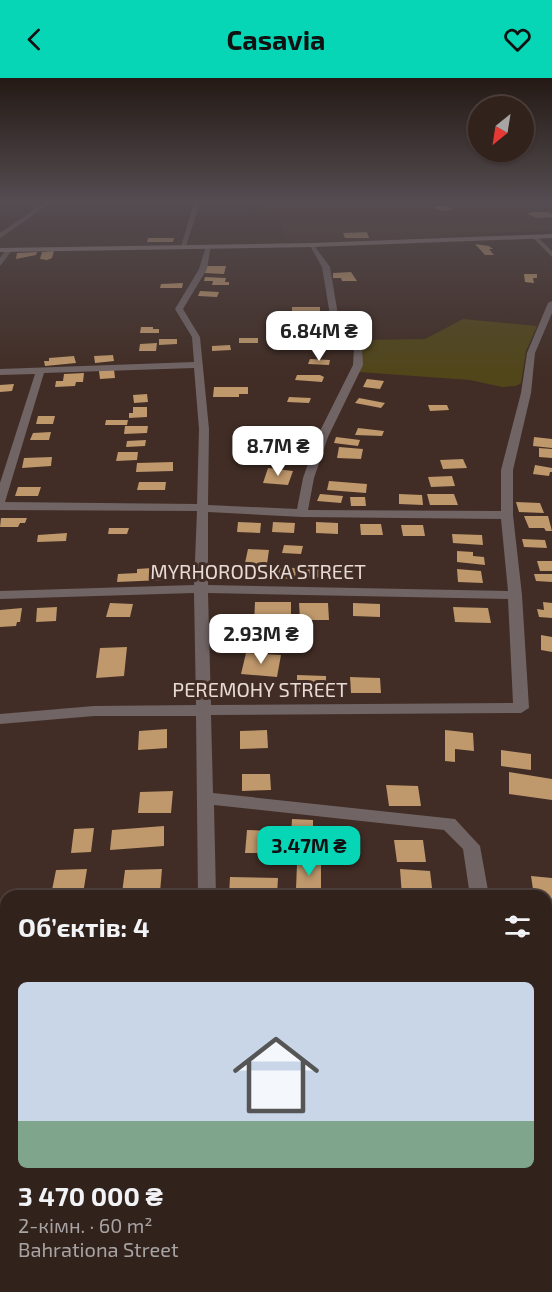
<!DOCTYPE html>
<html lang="uk">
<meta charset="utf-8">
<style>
body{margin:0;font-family:"Exo 2",sans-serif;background:#3d2f29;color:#f1f3f6;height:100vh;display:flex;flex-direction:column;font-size:22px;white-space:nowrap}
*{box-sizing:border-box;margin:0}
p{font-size:20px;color:#a8a4a3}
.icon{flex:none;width:33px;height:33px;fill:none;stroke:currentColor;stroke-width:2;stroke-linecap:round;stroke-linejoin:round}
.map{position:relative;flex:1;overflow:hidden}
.sheet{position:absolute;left:0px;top:812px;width:552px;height:404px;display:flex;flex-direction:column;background:#31221c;border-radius:18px 18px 0 0;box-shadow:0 2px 4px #0004,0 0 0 2px #4c3f3b}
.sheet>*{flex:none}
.needle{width:39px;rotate:210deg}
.tools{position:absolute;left:468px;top:18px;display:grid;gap:12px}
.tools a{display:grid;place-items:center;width:66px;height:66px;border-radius:50%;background:#31221c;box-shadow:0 2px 4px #0004,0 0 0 2px #4c3f3b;font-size:30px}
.price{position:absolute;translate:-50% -51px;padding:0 14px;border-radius:12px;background:#fff;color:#222;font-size:20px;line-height:39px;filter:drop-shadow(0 2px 3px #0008)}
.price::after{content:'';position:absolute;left:50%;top:36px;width:18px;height:14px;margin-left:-9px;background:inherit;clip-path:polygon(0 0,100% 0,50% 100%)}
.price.active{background:#06d5b6;color:#111}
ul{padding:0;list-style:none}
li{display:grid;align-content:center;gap:12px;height:318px;padding:0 18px}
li+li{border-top:2px solid #4c3f3b}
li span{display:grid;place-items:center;height:186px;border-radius:9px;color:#555}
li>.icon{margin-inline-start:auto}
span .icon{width:108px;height:108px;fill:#fffc;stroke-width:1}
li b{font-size:26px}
h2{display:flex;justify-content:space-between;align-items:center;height:72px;padding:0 18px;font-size:26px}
header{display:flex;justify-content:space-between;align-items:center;height:78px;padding:0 18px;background:#06d5b6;color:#111;font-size:27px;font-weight:700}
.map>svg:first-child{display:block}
.built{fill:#4c3126}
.green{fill:#51461a}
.building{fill:#bf986c}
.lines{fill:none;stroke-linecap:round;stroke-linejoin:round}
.street{fill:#706465;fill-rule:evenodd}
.secondary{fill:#938081;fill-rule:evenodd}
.labels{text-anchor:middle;stroke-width:6;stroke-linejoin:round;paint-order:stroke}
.street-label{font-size:20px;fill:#e8dad5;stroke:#412d25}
</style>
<header><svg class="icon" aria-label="back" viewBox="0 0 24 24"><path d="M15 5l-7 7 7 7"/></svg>Casavia<svg class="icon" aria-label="heart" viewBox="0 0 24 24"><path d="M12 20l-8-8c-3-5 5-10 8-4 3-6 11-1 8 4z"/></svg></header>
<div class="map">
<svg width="552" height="1214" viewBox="0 0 552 1214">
<rect width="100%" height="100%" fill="#412d25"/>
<path class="built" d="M264,124h288v28l-177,10 -88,1 -8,-20 -15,-12z"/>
<path class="green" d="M463,241l74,7 -11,25 -5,32 -5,3 -14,1 -32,-7 -111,-8 2,-32 64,-1z"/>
<path class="building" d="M435,128h9l10,3 -12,2 -8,-2z
M532,134h15l5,2v3l-15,1 -10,-4z
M367,154l2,6h-24l-2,-5z
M148,160h26l-1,4h-26z
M475,166l14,2 4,3h-4l5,6h-9z
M54,173l-2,7 -5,2 -7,-1 2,-7z
M37,174l-1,3 -20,4 1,-6z
M207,188h19l-2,8 -19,-1z
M351,194l6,9h-15l-1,-3h-8v-5z
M524,196h13v4h-4l1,5 -9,-1z
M205,199l21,1 -1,4h4v3h-17l1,-4h-9z
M183,205l-1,5h-22l1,-4z
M200,213l19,1 -2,5 -19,-1z
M292,229h28v4h-28z
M141,249h12v2h6v4h-19z
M310,251h17l2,5h-18z
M239,260h19v5h-19z
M159,261h18v5l-18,1z
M157,265l-1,8h-17l1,-7z
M230,267l1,5 -19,1v-5z
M113,277l1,6 -19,2 -1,-7z
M74,278l2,7 -31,3 -1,-5h5v-3z
M310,281l20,1 -1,5 -21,-1z
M114,291l1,9 -15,1 -1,-8z
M84,295l-1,9h-7l-1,4 -20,1 1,-6h7l1,-7z
M297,297h23l4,2 -2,5 -27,-2z
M367,301l17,2 -4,8 -17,-2z
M14,306l-2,7 -12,1v-7z
M214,309h34v7h-9v3h-26z
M147,316l1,8 -14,1 -1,-8z
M289,319l22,1 -2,5 -22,-1z
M359,320l26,5 -4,5 -26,-5z
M428,327h19l2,5 -19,1z
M133,329h14v10l-18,1v-5h4z
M38,338h17l-2,8h-17z
M106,342h22l-1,5h-22z
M125,348h23l-1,7 -23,1z
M358,350l26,3 -2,5 -27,-1z
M259,351l2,5 -17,2 -2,-6z
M51,354l-2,8h-19l3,-7z
M336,359l24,3 -2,6 -24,-3z
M534,359l18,2v9l-19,-2z
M146,362l-1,6 -19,1 1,-6z
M259,365l13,1 -6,10 -12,-1z
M339,369l24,2 -2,10 -24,-1z
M539,370l13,1v9l-13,-1z
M280,371l13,1 -3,9 -13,-1z
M118,374h20l-1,8 -21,1z
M52,379l-1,9 -29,2 2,-10z
M239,380h17l-1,6h-17z
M463,381l4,9 -24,1 -3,-9z
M173,384v9l-37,1 1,-9z
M535,387l17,3v4h-2l-1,4 -16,-2z
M268,390l25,3 -5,14 -25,-2z
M452,398l3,10 -24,1 -3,-10z
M329,403l38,3 -1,9 -39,-3z
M139,404h27l-1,8h-28z
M18,409h23l-3,9h-23z
M320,416l23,2 -2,7 -24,-2z
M399,416l23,1 1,10 -24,-1z
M427,416h27l4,11h-28z
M350,419h15l1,9h-15z
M516,424l24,1 4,10 -25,-1z
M524,438h24l4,15h-6l-2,-3h-15z
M1,440h26l-2,5h-5l-2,4h-18z
M238,444l23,1 -1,10 -23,-1z
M273,444l22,1 -1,10 -22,-1z
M316,444l22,1v11l-22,-1z
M360,446h21l2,11h-22z
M401,447h22l2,11h-22z
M109,450h20l-2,6h-19z
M67,455l-1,8 -29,1 1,-7z
M452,456l30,1 1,10 -30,-2z
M522,461l23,1 2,8 -23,-1z
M284,467l19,1 -2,8 -19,-1z
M248,471l21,1 -2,14 -22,-1z
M457,473l16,1v4l11,1 1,8 -28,-3z
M537,483h15v10h-12z
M305,485l27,1v14l-28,-1z
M270,489l26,1 -1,11 -27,-1z
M152,490v5l11,-1v8l-46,2 1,-8 19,-1v-4z
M457,491l24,2 2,12 -25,-1z
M534,496h18v8l-16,-1z
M255,524h36v14l-20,-1v8h-17z
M543,524l9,1v15l-13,-1 -2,-8 7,1z
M110,525l23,1 -3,13h-24z
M299,525h29l1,17h-29z
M353,525l27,1v13l-27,-1z
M57,529l-1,14 -20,1 1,-14z
M453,529l35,1 3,15 -36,-1z
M22,530l-2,14h-3l-1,4 -16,1v-17z
M541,557l11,2v15l-11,-2z
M127,569l-3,29 -28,2 4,-30z
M246,575l35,2 -4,22 -36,-3z
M297,597l29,1v17l-29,-1z
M350,599l30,1 1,15h-30z
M167,651v19l-29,2 1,-19z
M267,652l1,18 -28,1v-18z
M445,652l28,3 1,18 -19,-2v13l-10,-1z
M501,672l30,4v16l-30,-4z
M509,694l43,7v21l-43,-6z
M242,696h28l1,16 -29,1z
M386,707l32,1 3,20h-32z
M173,713l-2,22h-33l2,-21z
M292,741l21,1v17l-22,-1z
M164,748v20l-54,4 2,-20z
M94,750l-3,24 -20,1 3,-24z
M247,752l25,1 -1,22h-26z
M394,762h29l3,22h-29z
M297,786l24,1v26l-25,-2z
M87,791l-4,25 -32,1 5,-25z
M162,791l-2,23 -38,1 3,-23z
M400,791l30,2 3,25h-31z
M531,798l21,2v29l-6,-1v-10h-12z
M230,799l48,1 -1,18h-48z
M552,857v31h-4l-2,-30z"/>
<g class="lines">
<path class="street" d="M45,124h7l-52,36v-5z
M194,124h6l-14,44 -5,1z
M533,158h4l15,15v6l-19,-19z
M309,166h4l17,23 8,48 24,33 1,17 -35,72 -14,41 -6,32 193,1v-41l20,-77 6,-40 21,-50 4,-2v12l-17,40 -4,40 -18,77v45l9,80 7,113 -8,5 -310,2 2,78 242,26 25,27 9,50h-19l-7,-47 -19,-19 -230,-25 2,91h-18l-2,-180h-102l-94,8v-10l94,-8 102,-1 -2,-112 -194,6v-8l194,-6 3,-74 -197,-1v-27l35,-109 -35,1v-6l194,-7 -2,-25 -17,-28 24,-40 7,-23 5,-1 -4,24 -24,40 17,28 9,92 -1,76 89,4 6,-31 14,-41 36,-72 1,-17 -24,-33 -8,-48zM194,290l5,61 -2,75 -192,-2 39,-129zM208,434l94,5 199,2 7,72 -300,-6zM208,515l300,6 5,104 -302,2z
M7,170l6,1 -13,17v-8z
M546,1156l6,3v55l-10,-5h4z
M176,1209h26v5h-26z"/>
<path class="secondary" d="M552,156v4l-241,9 -311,5v-4l311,-5z"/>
</g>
<linearGradient id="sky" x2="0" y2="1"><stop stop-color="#241914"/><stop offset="0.42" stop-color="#544c51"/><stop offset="1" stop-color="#544c51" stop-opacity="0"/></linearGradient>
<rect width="552" height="294" fill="url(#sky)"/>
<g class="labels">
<g class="street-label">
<text x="258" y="501">MYRHORODSKA STREET</text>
<text x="260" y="619">PEREMOHY STREET</text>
</g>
</g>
</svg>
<div class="tools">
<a><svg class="needle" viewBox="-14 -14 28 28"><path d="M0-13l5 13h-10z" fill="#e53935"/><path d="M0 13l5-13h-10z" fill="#a8a4a3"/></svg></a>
</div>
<b class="price" style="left:319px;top:284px">6.84M ₴</b>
<b class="price" style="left:278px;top:399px">8.7M ₴</b>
<b class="price" style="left:261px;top:587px">2.93M ₴</b>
<b class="price active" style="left:309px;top:799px">3.47M ₴</b>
<section class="sheet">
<h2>Об’єктів: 4<svg class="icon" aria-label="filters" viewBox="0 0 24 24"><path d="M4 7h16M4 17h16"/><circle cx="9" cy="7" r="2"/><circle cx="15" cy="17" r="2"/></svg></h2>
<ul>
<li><span style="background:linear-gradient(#c9d6e8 75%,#7fa58c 0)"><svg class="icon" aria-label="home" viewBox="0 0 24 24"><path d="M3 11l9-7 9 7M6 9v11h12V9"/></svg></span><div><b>3 470 000 ₴</b><p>2-кімн. · 60 m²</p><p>Bahrationa Street</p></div></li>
</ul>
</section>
</div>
